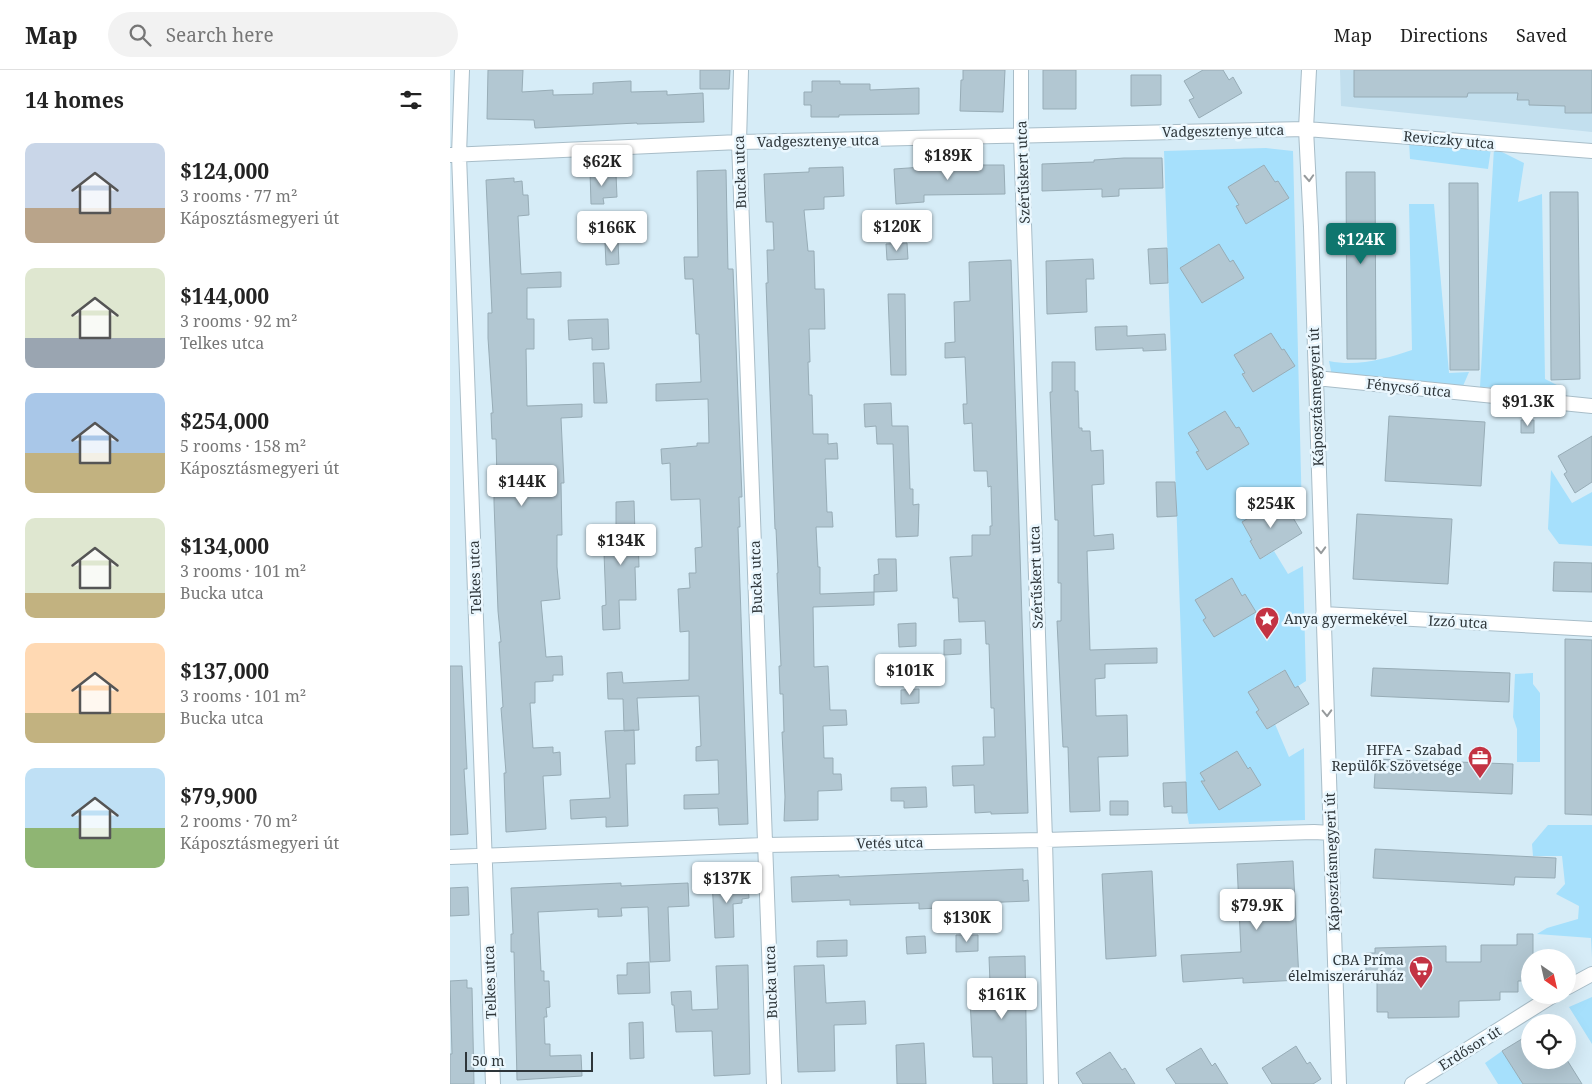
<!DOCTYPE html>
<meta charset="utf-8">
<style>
body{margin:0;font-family:"Noto Serif",serif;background:#f2f2f2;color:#222;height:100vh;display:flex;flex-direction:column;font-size:19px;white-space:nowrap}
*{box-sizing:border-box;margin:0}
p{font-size:16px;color:#767676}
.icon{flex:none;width:28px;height:28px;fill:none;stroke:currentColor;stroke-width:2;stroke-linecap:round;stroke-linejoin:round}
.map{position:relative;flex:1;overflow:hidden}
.details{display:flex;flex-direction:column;background:#fff;width:450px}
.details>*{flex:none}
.needle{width:32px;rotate:146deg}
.buttons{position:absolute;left:1071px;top:879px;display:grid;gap:10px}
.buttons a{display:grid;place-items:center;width:55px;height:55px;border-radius:50%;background:#fff;box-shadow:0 5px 20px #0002;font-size:25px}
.scale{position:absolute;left:15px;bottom:12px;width:128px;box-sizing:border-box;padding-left:5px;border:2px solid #2e363a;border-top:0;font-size:14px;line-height:18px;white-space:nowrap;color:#2e363a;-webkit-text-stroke:4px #eaf7fe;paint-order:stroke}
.price{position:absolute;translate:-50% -42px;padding:0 11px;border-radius:5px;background:#fff;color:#222;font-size:16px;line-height:32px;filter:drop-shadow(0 1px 2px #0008)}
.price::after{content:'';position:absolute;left:50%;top:30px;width:15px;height:11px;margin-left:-8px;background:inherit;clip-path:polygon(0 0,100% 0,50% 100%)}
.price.selected{background:#0f766e;color:#fff}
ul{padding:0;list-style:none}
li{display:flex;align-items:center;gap:15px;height:125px;padding:0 25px}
li span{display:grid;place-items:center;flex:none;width:140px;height:100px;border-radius:10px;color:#555}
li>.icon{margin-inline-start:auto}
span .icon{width:60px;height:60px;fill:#fffc;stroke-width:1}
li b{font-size:21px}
h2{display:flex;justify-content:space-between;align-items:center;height:60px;padding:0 25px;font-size:21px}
header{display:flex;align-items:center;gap:30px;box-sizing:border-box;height:70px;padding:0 25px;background:#fff;border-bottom:1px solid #e0e0e0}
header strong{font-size:24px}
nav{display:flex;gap:28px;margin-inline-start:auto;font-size:18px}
.search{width:350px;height:45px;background:#f2f2f2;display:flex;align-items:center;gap:12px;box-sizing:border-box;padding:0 18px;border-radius:28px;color:#767676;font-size:19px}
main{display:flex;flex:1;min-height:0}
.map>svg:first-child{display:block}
.built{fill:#c2dfee}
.green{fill:#a6e0fc}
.building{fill:#b2c7d2;stroke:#97acb6}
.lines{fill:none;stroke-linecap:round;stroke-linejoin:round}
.street-casing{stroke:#a8bdc8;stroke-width:16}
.street{stroke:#fff;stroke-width:14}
.oneway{stroke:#969a9c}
.labels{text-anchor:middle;stroke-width:5;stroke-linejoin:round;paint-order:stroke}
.street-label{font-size:14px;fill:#2e363a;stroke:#eaf7fe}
.poi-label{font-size:14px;fill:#2e363a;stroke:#eaf7fe;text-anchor:end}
</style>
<header>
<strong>Map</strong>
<div class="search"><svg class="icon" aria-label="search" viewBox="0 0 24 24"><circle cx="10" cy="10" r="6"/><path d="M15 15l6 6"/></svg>Search here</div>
<nav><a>Map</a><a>Directions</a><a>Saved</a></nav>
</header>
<main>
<section class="details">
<h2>14 homes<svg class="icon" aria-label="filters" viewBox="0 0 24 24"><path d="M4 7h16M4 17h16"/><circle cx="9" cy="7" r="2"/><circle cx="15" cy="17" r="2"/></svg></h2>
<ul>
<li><span style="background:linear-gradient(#c9d6e8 65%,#b9a48a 0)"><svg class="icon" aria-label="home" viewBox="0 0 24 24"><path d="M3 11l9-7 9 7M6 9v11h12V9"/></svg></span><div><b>$124,000</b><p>3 rooms · 77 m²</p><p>Káposztásmegyeri út</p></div></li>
<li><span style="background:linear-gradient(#dfe7d0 70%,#9aa5b1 0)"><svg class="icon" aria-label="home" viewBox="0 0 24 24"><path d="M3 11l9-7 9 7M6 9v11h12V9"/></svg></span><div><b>$144,000</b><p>3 rooms · 92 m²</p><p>Telkes utca</p></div></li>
<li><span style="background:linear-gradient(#a9c7e8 60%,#c2b280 0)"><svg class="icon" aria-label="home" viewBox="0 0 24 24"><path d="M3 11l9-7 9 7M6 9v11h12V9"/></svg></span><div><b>$254,000</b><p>5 rooms · 158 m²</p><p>Káposztásmegyeri út</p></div></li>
<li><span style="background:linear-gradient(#dfe7d0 75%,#c2b280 0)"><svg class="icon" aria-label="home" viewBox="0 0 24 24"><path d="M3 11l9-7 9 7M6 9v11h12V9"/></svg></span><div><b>$134,000</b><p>3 rooms · 101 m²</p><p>Bucka utca</p></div></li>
<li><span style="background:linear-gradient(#ffd9b3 70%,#c2b280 0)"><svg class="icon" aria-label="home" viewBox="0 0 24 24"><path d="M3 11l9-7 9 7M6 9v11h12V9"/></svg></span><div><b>$137,000</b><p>3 rooms · 101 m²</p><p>Bucka utca</p></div></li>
<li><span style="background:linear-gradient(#bfe0f5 60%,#8fb573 0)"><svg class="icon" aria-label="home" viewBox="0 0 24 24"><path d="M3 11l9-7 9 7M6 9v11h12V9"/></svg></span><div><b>$79,900</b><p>2 rooms · 70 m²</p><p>Káposztásmegyeri út</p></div></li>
</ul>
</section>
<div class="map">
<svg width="1142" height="1014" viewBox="0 0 1142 1014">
<rect width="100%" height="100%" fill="#d6ecf7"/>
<path class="built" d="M890,0h252v62l-251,-26z"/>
<path class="green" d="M959,71l82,8 -3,20 -78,-10z
M816,78l27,3 9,364 -13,2 -11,-17 -36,22 10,18 -2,2 10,17 14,-8 14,23 15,-8 3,115 -11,7 -11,-18 -36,22 11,18 -3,2 11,17 8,-5 14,33 15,-9 1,72 -116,4 -2,-11 -23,-662z
M1044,78l30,15 -6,39 24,-8 3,185 12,6 -30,4 -47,-2z
M959,134h25l15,169 20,-1 -6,14 -131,-10 -3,-15c28,6 56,-2 83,-11z
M1101,400l21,33 20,-11v54l-33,-2 -11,-15z
M1083,603v11l7,9v69h-23v-33l-4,-12 2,-43z
M1098,755h44v133l-1,-20 -54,-4 10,-6 31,-9 1,-13 -23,-12 9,-10 -3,-28h-29l-1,-12z
M1142,927v47l-23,-37z
M1052,981l21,33h-25l-13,-21z"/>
<path class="building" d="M38,0h35l-1,22 31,-2v5l40,-1v-11l38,-2v11l36,-1v4l36,-2 1,29 -67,2v-1l-102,5 -1,-8 -47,-1z
M250,0h30l-1,19h-29z
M513,0h42l-2,42 -43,-1 1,-31h2z
M593,0h33v39h-33z
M753,0h20l6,10 4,-3 9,16 -43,25 -10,-18 5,-2 -10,-17z
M904,0h238v43h-27v-7l-36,-1v-5h-12l1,-7h-50l-1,4h-113z
M681,5h30v30l-30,1z
M362,11h28v3h30v6l49,-2v26l-80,1v2h-28v-12h-7v-13h8z
M674,88h38l1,30 -44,1v7l-17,1v-8l-60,2v-27l52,-2v-2z
M530,93v2h24l1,29 -81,1v7l-28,2 -2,-35z
M814,95l11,17 3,-1 11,17 -43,26 -10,-18 3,-1 -11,-18z
M393,97l1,29 -20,1v12l-20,1 4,41h6l1,38h9l1,40h-16l1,33h-2l1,33h3l1,39h15v10l9,-1 1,16h-13l2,53h5l1,15h-17l2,40h2v27l54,-2v13l-61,2 1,60 14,-1 2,44h16l1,15 -24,1 1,32h9v16h8l1,16 -24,1v29l-34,1 1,-24 -3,-65h2l-1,-38h-3l-1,-28h2l-4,-93h1l-2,-44h-1l-9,-246h2l-1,-33h7l-1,-28h-7l-2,-48 45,-2v-4z
M152,100l1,5 13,-1 1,23 -14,1 1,6h-13l-1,-33z
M276,100l2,99h5l9,228h-3l1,30h-2l10,297 -29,1 -1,-17 -34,1v-14l35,-1 -1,-34 -22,1v-14l5,-1 -2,-50 -62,2 2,32 -15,1 -1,-32h-15l-1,-26 15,-1 1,11 66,-3v-49l-9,1 -2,-43 12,-1 -1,-15h7l-1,-25 7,-1 -2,-48 -29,1 -1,-37 -8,1 -1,-15 36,-3v-3h12l-1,-44 -52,2v-17l45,-2 -2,-48h-3l-3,-55h-8l-1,-22h14l-1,-86z
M896,102h29l1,187h-29z
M64,108v4l8,-1 1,14h5l1,20 -11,1 3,58 40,-2v15l-34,1v31h7v30h-8l1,57 55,-2v13l-21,1 3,65h-3l1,52h-5v32l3,32 -19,2 5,56 16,-1 1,19h-10v6l-18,1v21h-5l3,45 20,-1v6l7,-1 1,23 -18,1 3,53 -40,3 -2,-59h2l-5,-65 2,-1 -4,-65h2l-3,-31 -4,-109v-22l3,-1 -1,-40h-4l-1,-26h2l-5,-75v-25h4l-6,-133z
M999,113h29l1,187h-29z
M1100,122h28l2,187 -29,1z
M168,171l1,23 -13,1 -1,-23z
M457,173l1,16 -21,1 -1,-16z
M769,174l11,18 3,-2 11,18 -42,25 -22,-35z
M717,178l1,35 -18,1 -2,-35z
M643,189l1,20h-8l1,33 -40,2 -1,-53z
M561,190l17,553 -37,1v-2l-16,1 -1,-28 -21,1 -1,-20 32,-1 -1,-28h12l-1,-29h-3l-2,-64h-3l-1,-23 -26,1 -1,-24h-5l-3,-41 22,-1v-21h18v-9h2l-1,-40 -3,1 -1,-16h-13l-2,-48 -8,1 -1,-20h4l-2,-47 -20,1v-15l10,-1 -1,-40 16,-1 -1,-39z
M438,224h17l1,81h-15z
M158,249l1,30 -17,1v-12l-23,2 -1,-20z
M677,256v10l38,-2 1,16 -23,1v-3l-47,2 -1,-23z
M821,263l11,17 2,-1 11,17 -42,26 -11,-18 3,-1 -11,-18z
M602,292h23v29h3l1,37h3v3h8l1,20 12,-1 1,34 -12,1 2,51 19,-2 1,15 -27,2 3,99 67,-2v15l-52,1v14l-10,1 1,37 31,-1 1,41 -30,1 2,54 -30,1 -2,-65h-5l-6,-126h4v-38h-3v-63h-3l-5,-128h2z
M143,293h11l3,40h-13z
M441,333l1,23h16l2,63h3v16l6,-1 -1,32 -22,1 -3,-93h-16l-1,-18 -11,1 -1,-23z
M775,341l11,17 3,-1 10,17 -42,26 -11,-18 3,-1 -11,-18z
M939,346l96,6 -4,64 -96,-5z
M1071,350h13v13h-13z
M1142,366v46l-17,11 -11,-19 3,-2 -9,-16z
M706,412h19l2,34 -20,1z
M828,430l11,17 3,-1 10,17 -42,26 -10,-18 2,-1 -10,-18z
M184,431l1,34h3l1,32h-4l1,33h-17l1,29 -17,1 -1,-24 4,-1 -2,-52h4v-9h8v-42z
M907,444l95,5 -4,65 -95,-5z
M428,489h18l1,32 -23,1v-17l5,-1z
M1104,492l38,1v29l-39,-1z
M782,508l10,18 3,-2 11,18 -42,25 -11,-17 3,-2 -11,-18z
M466,553v23l-17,1 -1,-23z
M511,569v15l-17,1v-15z
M1115,569l27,1v175l-27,-1z
M0,596h12l5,103h-3l4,65 -18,1z
M923,598l137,5 -1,29 -138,-6z
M835,600l10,18 3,-2 11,18 -42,25 -11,-17 3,-2 -11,-18z
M469,619v14l-18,1v-14z
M184,660l1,34h-9l2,62 -22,1v-10l-35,2 -1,-19 40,-2 -5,-67z
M787,681l11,18 2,-2 11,18 -42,25 -18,-29h4l-5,-8z
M926,689l137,5 -1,30 -138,-6z
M736,712l1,31h-15v-7l-8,1 -1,-24z
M476,717l1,20 -23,1v-7h-13v-13z
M660,731h18v14h-18z
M925,779l181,9 -1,20 -40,-1 -1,8 -141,-7z
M843,791l6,119 -56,3v-5l-60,4 -2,-27 60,-3 -4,-88z
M573,799v12l5,-1 1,21 -75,3 1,5 -16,1v-2l-20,1v-6l-69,2v-5l-58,2 -1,-25 48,-2v2z
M702,801l4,85 -50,3 -4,-85z
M293,808v7h5l1,13 -7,1v4l-9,1 1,33 -19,1 -3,-58z
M171,813v3l67,-3 1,23 -21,1 2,54 -20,1 -2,-55 -27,1 1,8 -24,1v-8l-60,3 3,59h3v10h5l1,26 -4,1 1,9h-3l1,27h5v12l31,-1 1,21 -65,4 -3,-128h-3v-18h2l-2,-46z
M18,817l1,28 -19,1v-28z
M1067,864h16v24h-3v23h-12v11h-18v8l-41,1v16l-71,1v-6h-11v-30h-11v-29h9v-5l71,-2v16h35v-17h36z
M506,865h22v16l-22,1z
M475,866l1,17 -19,1 -1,-17z
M397,870v16l-30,1v-16z
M575,886l2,128h-34l-1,-27h-19l-3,-58h8v-16h12l-1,-26z
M199,892l1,31 -32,1 -1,-19h10v-12z
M298,895l2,109 -36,2 -2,-45 -36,1 -2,-27h-2l-1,-13 20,-1 1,19 26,-1 -2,-43z
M374,895l2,38 39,-2 1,23 -32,1 1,46 -37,1 -4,-106z
M17,910v8h5l2,96h-24v-30h2l-2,-73z
M193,952l1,36 -14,1 -1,-36z
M1080,964v26h37l15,24h-59l-21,-33z
M474,973l2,41h-29l-1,-39z
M846,976l11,18 3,-2 11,17 -8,5h-41l-10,-16z
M751,978l11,18 3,-3 13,21h-52l-10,-15z
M660,982l12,18 3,-2 10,16h-52l-7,-11z"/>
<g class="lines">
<defs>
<path id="street" d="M12,0l-3,85 34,929
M291,0l-2,72 35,942
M571,0v66l24,704 6,244
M859,0l-3,59 5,98 28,857
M0,85l289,-13 567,-13 286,22
M866,308l276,28
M873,544l269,15
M0,787l316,-12 279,-5 269,-8 17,1
M1118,917l24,-13
M962,1014l142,-89"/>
</defs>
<use href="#street" class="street-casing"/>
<use href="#street" class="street"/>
</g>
<defs><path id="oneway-chevron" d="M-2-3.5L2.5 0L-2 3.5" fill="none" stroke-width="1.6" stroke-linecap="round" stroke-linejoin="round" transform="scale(1.25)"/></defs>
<g class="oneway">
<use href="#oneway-chevron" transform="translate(859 108) rotate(87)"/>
<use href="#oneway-chevron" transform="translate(871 480) rotate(88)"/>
<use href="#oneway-chevron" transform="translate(877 643) rotate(88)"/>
</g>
<defs>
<symbol id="sight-pin" viewBox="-11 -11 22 30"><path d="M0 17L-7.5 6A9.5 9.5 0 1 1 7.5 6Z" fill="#c33343" stroke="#eaf7fe"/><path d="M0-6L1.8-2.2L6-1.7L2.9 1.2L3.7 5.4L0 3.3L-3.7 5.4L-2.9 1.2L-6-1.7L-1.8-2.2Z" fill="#fff"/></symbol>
<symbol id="office-pin" viewBox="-11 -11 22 30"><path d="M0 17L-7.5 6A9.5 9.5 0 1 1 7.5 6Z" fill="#c33343" stroke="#eaf7fe"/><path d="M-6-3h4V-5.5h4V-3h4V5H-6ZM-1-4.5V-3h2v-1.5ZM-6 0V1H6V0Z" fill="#fff"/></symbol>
<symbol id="supermarket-pin" viewBox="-11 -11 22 30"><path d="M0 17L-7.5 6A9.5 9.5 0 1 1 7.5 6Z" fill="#c33343" stroke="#eaf7fe"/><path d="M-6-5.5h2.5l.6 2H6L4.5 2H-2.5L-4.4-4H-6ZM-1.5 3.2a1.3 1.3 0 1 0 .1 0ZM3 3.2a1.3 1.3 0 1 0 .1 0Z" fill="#fff"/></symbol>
</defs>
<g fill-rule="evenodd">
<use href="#sight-pin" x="803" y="535" width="28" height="38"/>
<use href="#office-pin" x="1016" y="674" width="28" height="38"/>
<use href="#supermarket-pin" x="957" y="884" width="28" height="38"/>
</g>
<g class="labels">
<g class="street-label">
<text transform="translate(773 61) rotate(-1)" y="5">Vadgesztenye utca</text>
<text transform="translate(999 70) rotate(5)" y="5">Reviczky utca</text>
<text transform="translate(368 71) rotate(-1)" y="5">Vadgesztenye utca</text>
<text transform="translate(290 102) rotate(-92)" y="5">Bucka utca</text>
<text transform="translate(573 102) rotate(-92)" y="5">Szérűskert utca</text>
<text transform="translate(959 318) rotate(6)" y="5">Fénycső utca</text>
<text transform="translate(866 327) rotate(-92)" y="5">Káposztásmegyeri út</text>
<text transform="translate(25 507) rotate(-92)" y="5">Telkes utca</text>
<text transform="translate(306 507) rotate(-92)" y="5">Bucka utca</text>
<text transform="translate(586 507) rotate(-92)" y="5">Szérűskert utca</text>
<text transform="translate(1008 552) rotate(3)" y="5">Izzó utca</text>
<text transform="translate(440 773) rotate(-1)" y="5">Vetés utca</text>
<text transform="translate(882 792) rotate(-92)" y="5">Káposztásmegyeri út</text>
<text transform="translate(40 912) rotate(-92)" y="5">Telkes utca</text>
<text transform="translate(321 912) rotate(-92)" y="5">Bucka utca</text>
<text transform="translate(1020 978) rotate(-32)" y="5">Erdősor út</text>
</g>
<g class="poi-label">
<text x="834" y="554" text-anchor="start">Anya gyermekével</text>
<text x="1012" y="685">HFFA - Szabad<tspan x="1012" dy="16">Repülők Szövetsége</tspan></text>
<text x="954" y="895">CBA Príma<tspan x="954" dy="16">élelmiszeráruház</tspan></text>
</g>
</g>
</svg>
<div class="buttons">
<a><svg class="needle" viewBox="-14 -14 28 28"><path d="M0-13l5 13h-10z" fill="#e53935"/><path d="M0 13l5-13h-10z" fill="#767676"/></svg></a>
<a><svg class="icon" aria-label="locate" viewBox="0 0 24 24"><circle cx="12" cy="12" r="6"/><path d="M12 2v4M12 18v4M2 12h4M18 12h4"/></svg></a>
</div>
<div class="scale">50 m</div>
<b class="price" style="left:498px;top:111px">$189K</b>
<b class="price" style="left:152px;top:117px">$62K</b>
<b class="price" style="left:447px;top:182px">$120K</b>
<b class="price" style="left:162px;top:183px">$166K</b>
<b class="price selected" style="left:911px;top:195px">$124K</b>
<b class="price" style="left:1078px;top:357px">$91.3K</b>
<b class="price" style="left:72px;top:437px">$144K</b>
<b class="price" style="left:821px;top:459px">$254K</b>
<b class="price" style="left:171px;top:496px">$134K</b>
<b class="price" style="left:460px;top:626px">$101K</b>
<b class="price" style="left:277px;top:834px">$137K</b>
<b class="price" style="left:807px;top:861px">$79.9K</b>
<b class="price" style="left:517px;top:873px">$130K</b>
<b class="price" style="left:552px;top:950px">$161K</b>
</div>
</main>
